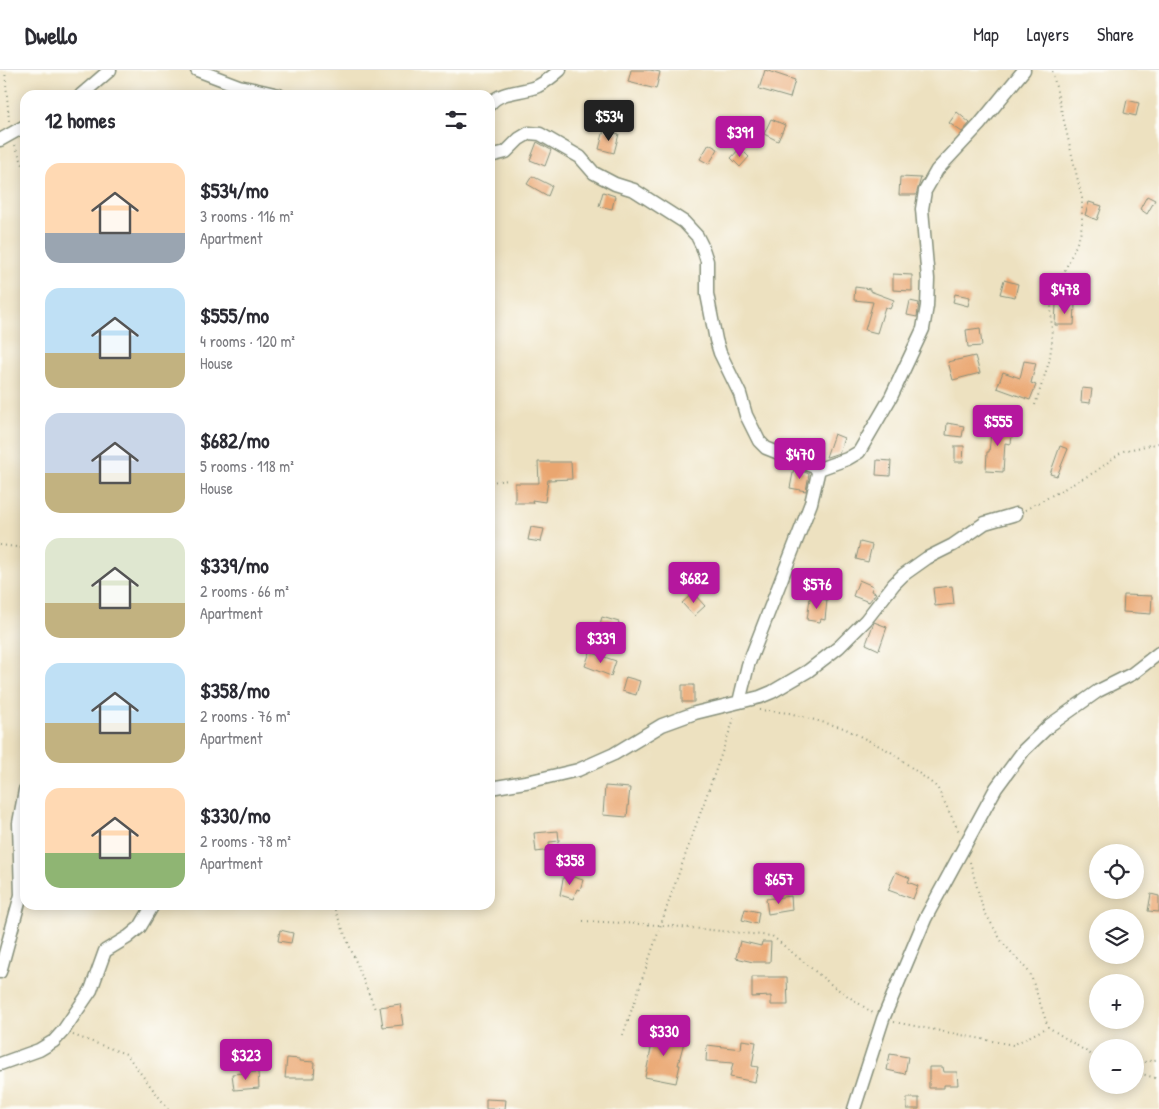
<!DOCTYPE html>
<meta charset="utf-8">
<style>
body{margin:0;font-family:"Patrick Hand",sans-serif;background:#f2f2f3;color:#2b2b33;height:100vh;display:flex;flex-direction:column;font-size:19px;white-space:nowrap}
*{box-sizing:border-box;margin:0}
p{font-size:16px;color:#7c7c81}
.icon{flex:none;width:28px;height:28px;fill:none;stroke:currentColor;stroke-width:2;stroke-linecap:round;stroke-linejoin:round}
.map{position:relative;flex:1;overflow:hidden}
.details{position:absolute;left:20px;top:20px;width:475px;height:820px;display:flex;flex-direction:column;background:#fff;border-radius:15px;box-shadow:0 2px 12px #0003}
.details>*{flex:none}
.fabs{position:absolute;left:1089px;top:774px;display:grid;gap:10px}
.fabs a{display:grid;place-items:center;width:55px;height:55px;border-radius:50%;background:#fff;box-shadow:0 2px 12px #0003;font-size:25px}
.price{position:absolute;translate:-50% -42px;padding:0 11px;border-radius:5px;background:#b5179e;color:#fff;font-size:16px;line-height:32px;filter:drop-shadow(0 1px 2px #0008)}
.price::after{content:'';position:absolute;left:50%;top:30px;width:15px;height:11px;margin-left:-8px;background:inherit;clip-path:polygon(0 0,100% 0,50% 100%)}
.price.on{background:#222;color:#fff}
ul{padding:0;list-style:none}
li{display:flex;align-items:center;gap:15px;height:125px;padding:0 25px}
li span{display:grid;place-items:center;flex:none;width:140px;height:100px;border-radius:15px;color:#555}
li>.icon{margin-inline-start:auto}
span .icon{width:60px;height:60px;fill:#fffc;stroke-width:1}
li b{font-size:21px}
h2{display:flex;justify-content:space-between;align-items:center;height:60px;padding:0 25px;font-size:21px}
header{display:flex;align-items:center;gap:30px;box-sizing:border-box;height:70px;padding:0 25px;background:#fff;border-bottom:1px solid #e1e1e2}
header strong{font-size:24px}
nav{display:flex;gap:28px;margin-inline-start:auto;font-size:18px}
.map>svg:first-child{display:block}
.building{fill:#eaa670}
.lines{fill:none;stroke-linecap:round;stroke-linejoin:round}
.minor-casing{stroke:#868f7a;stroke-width:15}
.path{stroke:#868f7a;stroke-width:2;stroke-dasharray:1 4;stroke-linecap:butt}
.minor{stroke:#fff;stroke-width:12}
</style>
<header>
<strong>Dwello</strong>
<nav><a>Map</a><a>Layers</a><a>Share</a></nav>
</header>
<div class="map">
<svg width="1159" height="1039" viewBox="0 0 1159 1039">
<rect width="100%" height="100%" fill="#fdfcf7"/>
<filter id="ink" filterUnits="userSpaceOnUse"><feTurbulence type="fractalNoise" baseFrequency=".02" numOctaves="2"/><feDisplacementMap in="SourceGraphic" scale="10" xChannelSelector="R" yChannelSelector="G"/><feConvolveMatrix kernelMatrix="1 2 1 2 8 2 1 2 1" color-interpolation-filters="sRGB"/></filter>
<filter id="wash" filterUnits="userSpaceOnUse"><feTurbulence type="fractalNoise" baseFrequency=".0096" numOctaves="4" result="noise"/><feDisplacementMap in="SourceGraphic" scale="20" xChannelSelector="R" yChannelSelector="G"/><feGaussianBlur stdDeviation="1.12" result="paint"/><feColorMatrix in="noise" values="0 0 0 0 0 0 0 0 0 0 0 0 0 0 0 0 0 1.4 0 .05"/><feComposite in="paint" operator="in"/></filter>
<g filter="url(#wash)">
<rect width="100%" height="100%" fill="#ede1c0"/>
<g id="blocks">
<path class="building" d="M631,0h19l10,2 -4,17 -28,-7z
M765,0l30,10 -5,18 -31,-9z
M1127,30l12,3 -3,13 -12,-3z
M957,42l13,11 -8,9 -13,-9z
M771,49l14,6 -7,16 -14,-7z
M604,60l15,4 -5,19 -15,-4z
M537,72l14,8 -6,16 -15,-6z
M709,74l9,5 -9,15 -9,-5z
M740,78l9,9 -9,10 -9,-9z
M532,106l20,10 -4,10 -21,-12z
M900,107l21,1 -5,17h-17z
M603,122l12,4 -3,13 -13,-3z
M1147,126l8,4 -8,14 -7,-5z
M1089,132l13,4 -5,14 -12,-5z
M893,204l19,1v16l-19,-1z
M1004,210l14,4 -3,13 -15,-3z
M855,217l15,2v2l24,9 -4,9 -5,-2 -8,26 -12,-3 8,-28 -19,-2z
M955,224l15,3 -2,9 -15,-4z
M910,231l9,2 -2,14 -10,-2z
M1056,234l19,1 -1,20h-19z
M980,258l2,18 -14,1 -2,-17z
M975,286l5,17 -27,7 -5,-18z
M1024,291l12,2 -5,20 5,2 -6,15 -33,-12 6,-16 17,6z
M1082,318l10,1 -2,14 -9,-1z
M947,353l17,3 -2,11 -16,-2z
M992,353l21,2 -2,19 -6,-1 -2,29 -17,-1 1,-19h2z
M834,364l10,4 -5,15 -12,4h-1z
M955,376h9l-1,16h-8z
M1060,376l8,3 -11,27 -7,-2z
M877,390l14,1 -1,15 -14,-1z
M538,392h33l1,17 -24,1 -3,22 -13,-2 1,3h-18v-20h24z
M794,398l15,6 -3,17 -16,-3z
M531,457l13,2 -3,13 -13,-2z
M860,472l12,3 -4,17 -12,-3z
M859,510l14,6 -2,5 5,2 -7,9 -16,-6z
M952,516l2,18 -19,2 -2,-18z
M693,523l12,13 -11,10 -12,-13z
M1124,525l28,1 -1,18 -28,-2z
M810,528l17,2 -2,20 -4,-1 -1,3 -13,-2z
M602,547l17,5 -4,14 -17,-5z
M874,552l13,5 -8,23 -13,-6z
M590,582l26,9 -5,15 -26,-10z
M626,607l14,4 -4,14 -14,-4z
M682,615h12v17h-12z
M605,716l25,2 -3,29 -24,-2z
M558,761l1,10 -10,1 1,8 -14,2 -2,-19z
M896,802l14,6 -2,4 10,4 -5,13 -25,-9z
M564,804l19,6 -3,10 -3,-1 -4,10 -13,-4z
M1151,824l8,2v16l-11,-1z
M791,826l1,14 -24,4 -2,-15z
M745,839l14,3 -2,12 -15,-4z
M280,860l13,3 -2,10 -13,-2z
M740,871l21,5 1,-4h9l-1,20h-17l-17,-4z
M752,907h35l1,28h-17v-9l-19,1z
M400,934l3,21 -20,2 -3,-20z
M652,960l33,8 -7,27h2l-4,18 -31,-6 6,-28 -3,-1z
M742,970l14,2 -4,24 6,1 -3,15 -25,-5 3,-14 -27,-2 1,-16 34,4z
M890,984l18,3 -3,17 -18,-4z
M287,988l13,1v2l15,1 -1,16h-29z
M929,997h14l1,5h13l1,13h-14v3h-15z
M258,1002l1,16 -25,2 -2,-16z
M907,1028h12v11h-12z
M486,1029l20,1 -1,9h-19z"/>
</g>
</g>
<g filter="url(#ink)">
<use href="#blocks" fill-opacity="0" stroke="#868f7a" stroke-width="1"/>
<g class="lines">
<defs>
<path id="minor" d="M197,0l42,16 40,9
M81,25l29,-25
M490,34c11,-14 33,-11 48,-18 8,-4 15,-10 22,-16
M0,70l25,-14
M490,86l16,-4 13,-13 10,-6 11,1 40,23 14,16 21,11 19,6 50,32 13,14 5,10 5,15v33l9,46 4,13 20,41 6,21 13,26 7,7 53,21
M739,632l9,-37 63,-162 8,-34 28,-10 12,-7 32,-55 32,-68 4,-23 1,-27 -6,-70 3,-18 12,-21 42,-45 45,-55
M490,718l41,-7 47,-11 36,-16 48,-29 33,-12 65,-16 12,-5 36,-21 31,-24 27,-27 28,-36 9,-9 24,-17 26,-13 32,-22 31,-9
M0,902l21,-77 -2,-72 6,-33
M0,994l39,-14 15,-9 9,-10 28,-41 14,-39 23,-14 12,-10 13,-22
M854,1039l29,-90 42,-100 71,-131 28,-38 26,-25 48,-34 34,-17 27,-21"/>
</defs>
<use href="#minor" class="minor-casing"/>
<path class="path" d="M5,0l4,51
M15,75l10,25
M1035,335l14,-43 3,-19 -1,-41 29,-66 2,-12v-26l-30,-128
M490,412l19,-2
M1025,440l70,-38 28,-21 36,-8
M0,475l25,3
M759,640l30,3 55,15 47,24 46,35 22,45
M970,792l13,47 19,33 28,31 18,54
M333,835l42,104
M583,851l77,4 112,11 61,50 40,27
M894,952l119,23 35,-18 50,32
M73,965l53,19 42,55
M623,965l47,-137 65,-182
M1135,994l24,-5
M1135,1002l24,7"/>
<use href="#minor" class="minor"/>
</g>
</g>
</svg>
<div class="fabs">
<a><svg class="icon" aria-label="locate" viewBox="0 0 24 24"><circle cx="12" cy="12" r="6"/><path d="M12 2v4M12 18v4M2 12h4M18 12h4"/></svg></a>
<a><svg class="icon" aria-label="layers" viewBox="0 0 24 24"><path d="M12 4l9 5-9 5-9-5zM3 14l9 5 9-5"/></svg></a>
<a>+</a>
<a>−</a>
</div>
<b class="price on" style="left:609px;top:72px">$534</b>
<b class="price" style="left:740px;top:88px">$391</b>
<b class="price" style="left:1065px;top:245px">$478</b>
<b class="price" style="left:998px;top:377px">$555</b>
<b class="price" style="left:800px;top:410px">$470</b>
<b class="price" style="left:694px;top:534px">$682</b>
<b class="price" style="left:817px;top:540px">$576</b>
<b class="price" style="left:601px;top:594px">$339</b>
<b class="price" style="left:570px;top:816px">$358</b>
<b class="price" style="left:779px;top:835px">$657</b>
<b class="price" style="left:664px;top:987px">$330</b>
<b class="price" style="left:246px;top:1011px">$323</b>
<section class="details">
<h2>12 homes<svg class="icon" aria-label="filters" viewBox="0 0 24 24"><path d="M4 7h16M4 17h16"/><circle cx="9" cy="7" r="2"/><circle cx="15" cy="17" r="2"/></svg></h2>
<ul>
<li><span style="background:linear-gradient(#ffd9b3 70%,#9aa5b1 0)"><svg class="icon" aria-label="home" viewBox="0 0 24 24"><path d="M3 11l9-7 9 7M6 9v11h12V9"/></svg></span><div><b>$534/mo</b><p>3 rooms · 116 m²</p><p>Apartment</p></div></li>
<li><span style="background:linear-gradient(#bfe0f5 65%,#c2b280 0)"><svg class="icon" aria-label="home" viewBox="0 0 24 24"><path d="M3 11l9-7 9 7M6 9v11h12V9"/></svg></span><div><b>$555/mo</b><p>4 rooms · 120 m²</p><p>House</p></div></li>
<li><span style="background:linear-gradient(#c9d6e8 60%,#c2b280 0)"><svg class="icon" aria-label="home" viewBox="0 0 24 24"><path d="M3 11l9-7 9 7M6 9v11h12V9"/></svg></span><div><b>$682/mo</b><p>5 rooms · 118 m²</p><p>House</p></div></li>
<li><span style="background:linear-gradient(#dfe7d0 65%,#c2b280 0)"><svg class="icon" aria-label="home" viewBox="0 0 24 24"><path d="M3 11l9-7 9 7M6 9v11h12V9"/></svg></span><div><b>$339/mo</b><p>2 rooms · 66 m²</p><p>Apartment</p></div></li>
<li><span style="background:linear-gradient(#bfe0f5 60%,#c2b280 0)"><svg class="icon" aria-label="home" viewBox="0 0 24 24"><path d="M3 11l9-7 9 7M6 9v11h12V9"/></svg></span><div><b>$358/mo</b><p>2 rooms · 76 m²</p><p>Apartment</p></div></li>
<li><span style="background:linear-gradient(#ffd9b3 65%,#8fb573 0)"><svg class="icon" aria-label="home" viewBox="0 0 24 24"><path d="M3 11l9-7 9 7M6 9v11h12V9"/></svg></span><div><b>$330/mo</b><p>2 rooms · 78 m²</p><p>Apartment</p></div></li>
</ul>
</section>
</div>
